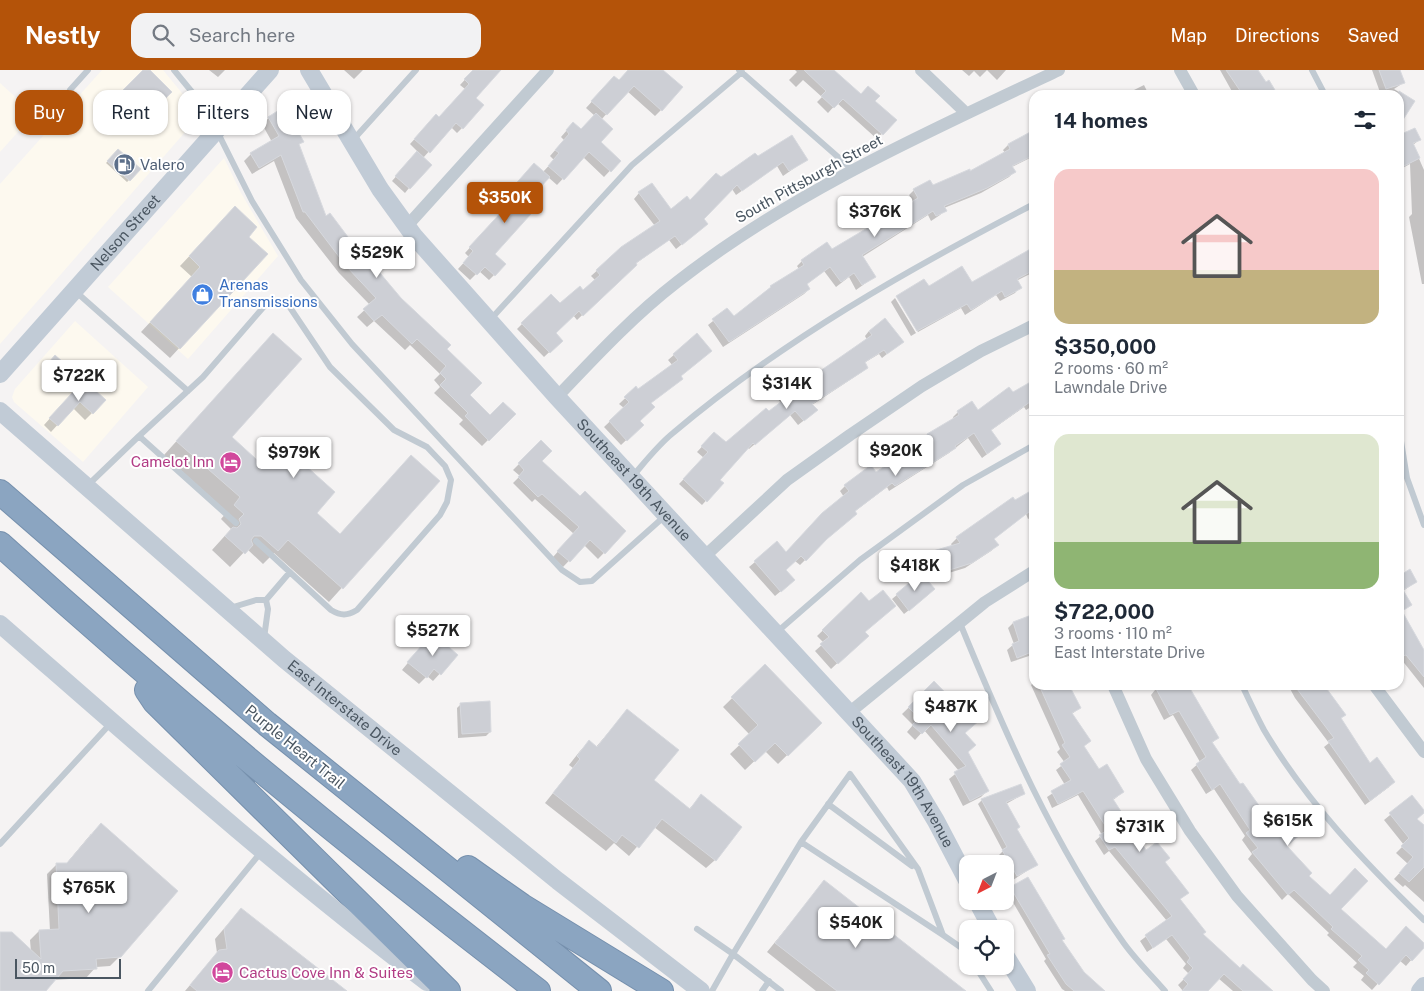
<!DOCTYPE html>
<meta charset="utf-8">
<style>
body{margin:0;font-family:"Public Sans",sans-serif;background:#f2f2f3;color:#1f2937;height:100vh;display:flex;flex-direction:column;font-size:19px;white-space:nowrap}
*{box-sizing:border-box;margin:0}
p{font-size:16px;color:#747a83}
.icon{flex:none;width:28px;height:28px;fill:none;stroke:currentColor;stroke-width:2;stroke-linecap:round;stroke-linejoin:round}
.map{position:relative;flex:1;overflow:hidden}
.side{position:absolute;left:1029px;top:20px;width:375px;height:600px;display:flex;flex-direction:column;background:#fff;border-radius:15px;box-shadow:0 1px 4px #0004}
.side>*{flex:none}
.banner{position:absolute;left:15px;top:20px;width:475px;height:45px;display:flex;gap:10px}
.needle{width:32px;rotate:222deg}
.buttons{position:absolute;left:959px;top:785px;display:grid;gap:10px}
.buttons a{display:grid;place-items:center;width:55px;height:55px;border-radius:10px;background:#fff;box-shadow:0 1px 4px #0004;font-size:25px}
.scale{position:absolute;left:15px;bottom:12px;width:106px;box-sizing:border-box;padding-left:5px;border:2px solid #4a5661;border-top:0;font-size:14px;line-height:18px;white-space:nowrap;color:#4a5661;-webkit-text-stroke:4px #fff;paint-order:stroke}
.price{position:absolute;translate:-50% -42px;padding:0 11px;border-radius:5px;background:#fff;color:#222;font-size:16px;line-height:32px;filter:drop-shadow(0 1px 2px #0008)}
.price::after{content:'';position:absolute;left:50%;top:30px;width:15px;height:11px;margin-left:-8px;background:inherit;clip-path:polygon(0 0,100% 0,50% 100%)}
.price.current{background:#b45309;color:#fff}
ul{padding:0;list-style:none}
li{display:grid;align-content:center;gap:10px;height:265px;padding:0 25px}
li+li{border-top:1px solid #e0e1e3}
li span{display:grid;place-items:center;height:155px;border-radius:15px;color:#555}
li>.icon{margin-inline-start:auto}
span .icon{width:90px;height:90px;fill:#fffc;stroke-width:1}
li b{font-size:21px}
h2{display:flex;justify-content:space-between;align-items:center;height:60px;padding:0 25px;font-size:21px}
.tag{padding:0 18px;border-radius:15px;background:#fff;box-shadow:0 1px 4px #0004;font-size:18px;line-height:45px}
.tag.current{background:#b45309;color:#fff}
header{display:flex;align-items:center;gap:30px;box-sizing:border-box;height:70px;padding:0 25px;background:#b45309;color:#fff}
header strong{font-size:24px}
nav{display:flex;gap:28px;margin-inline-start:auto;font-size:18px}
.search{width:350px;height:45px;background:#f2f2f3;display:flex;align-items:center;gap:12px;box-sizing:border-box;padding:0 18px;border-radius:15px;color:#747a83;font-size:19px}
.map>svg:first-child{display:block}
.commercial{fill:#fdf9ef}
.shadow{fill:#0003}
.building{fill:#cdcfd5;stroke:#d7d9de}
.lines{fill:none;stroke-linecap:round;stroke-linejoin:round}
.highway-casing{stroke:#7690ad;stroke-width:26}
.lane{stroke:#c1cad2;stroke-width:6}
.street{stroke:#c1cad2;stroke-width:12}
.secondary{stroke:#c1cbd6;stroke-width:18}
.highway{stroke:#8ba5c1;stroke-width:24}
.labels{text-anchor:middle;stroke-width:4;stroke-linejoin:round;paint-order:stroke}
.service-label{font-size:15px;fill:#4e5e75;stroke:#fff;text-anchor:start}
.street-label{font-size:15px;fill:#4a5661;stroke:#fff}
.shop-label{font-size:15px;fill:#366cbe;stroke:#fff;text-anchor:start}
.hotel-label{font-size:15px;fill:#b23c85;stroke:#fff;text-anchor:end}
</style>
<header>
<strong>Nestly</strong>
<div class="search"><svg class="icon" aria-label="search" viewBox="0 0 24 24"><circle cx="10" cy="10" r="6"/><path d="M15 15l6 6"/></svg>Search here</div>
<nav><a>Map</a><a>Directions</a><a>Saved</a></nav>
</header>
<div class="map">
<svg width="1424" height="921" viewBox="0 0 1424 921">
<rect width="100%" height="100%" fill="#f5f3f3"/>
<path class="commercial" d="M102,0h61l37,45 -200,229v-160z
M0,13l34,31 -34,38z
M224,88l17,35 37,63 -90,103 -80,-72z
M75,251l73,66 -65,75 -69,-60 -2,-5 3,-8z"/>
<path class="shadow" d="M145,0h3l22,22 -36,35 -23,-24z
M209,0h16l-7,7z
M344,0h19l-9,9z
M474,0h26l-25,28 -13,30 -5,5 -6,-6 -28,31 -14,30 -4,5 -13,-12 26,-29 -8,-8 21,-23 8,-2 26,-30 -5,-4z
M629,0h34l-2,40 -6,6 -28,-25 -26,29 -2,22 20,19 -15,16 -21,-20 -26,28 -9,-8 -27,29 -28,48 1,21 -5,5 -10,-9 -9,9 -12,-11 11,-12 -4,-4 49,-53 -7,-6 22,-24 14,2 11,-12 -4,-4 14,-16 -3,-3 12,-14 8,8 14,-15 -9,-8 22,-24 11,-2z
M795,0h36l30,26 12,5 22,19 -18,19 -40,-36 -9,10 -11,-11 5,-5 -19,-17 -7,7 -7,-7 8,-8z
M962,0h44l-9,10 -10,-10 -7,7 -6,-6 -5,5z
M1220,0h36l20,25h-42z
M1372,0h27l4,13 -9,6 19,12 -14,22v-28h-18z
M1144,15l5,10h-25z
M269,48l33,23 -4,4 28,73 120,131 23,46 21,22 24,-3 -32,32 -23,-22 4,-4 -29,-27 6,-6 -6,-7 6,-6 -30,-29 -5,5 -31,-29 -7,6 -10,-10 13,-12 -31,-32 -43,-55 -22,-57 -22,13 -8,-13 7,-7 21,-12 -10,-18z
M1414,59l5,11 -6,5 11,25v114h-2l-13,-67 3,-3 -2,-50 -11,6v-33z
M1034,61v25l-22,11 2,5 -5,5 -28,16 -37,15 1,2 -5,5 -9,6 -3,-6 -66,42 12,20 -18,13 -7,-13 -13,10 -12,-16 -18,13 3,5 -5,5 -81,53 -15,-22 19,-15 6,8 38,-31 28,-18 -2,-3 5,-5 30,-10 81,-49 -4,-7 5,-5 18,-3 38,-14 35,-20 -2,-3 5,-5z
M118,80l21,20 -12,12 -21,-19z
M757,88l49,2 -23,16 -6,-10 -41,29 -4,-6 -29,30 4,5 -6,5 -25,20 -7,-9 -34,24 -58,56 -4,-5 -19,18 7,8 -17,16 -27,-28 34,-34 9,10 23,-14 12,-11 -4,-4 31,-28 33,-22 -21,-27 5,-6 32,17 19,-8 31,-23z
M226,147l40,37 -96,104 -29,-26 51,-55 -12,-11z
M1034,179v23l-18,9 4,6 -5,6 -15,8 -4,-6 -31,20 -4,-7 -43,24 -21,-35 32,-9 43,-4z
M895,228l21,35 -5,3 -20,-34z
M869,261l28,15 -15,12 -3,-4 -15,9 3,4 -5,5 -50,33 -1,10 -13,10 -8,-10 -41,34 -2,-2 -28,33 3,3 -20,22 -23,-21 25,-26 -7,-6 13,-14 16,6 55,-41 -5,-7 4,-5 17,-4 70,-47 -2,-4z
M273,264l-43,103 110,98 98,-54 -109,121 -55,-49 -11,11 -16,-15 -17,18 -18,-17 19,-21 -10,-10 6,-7 -63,-57z
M697,265l-17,42 2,2 -32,24 -12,18 4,4 -21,20 -17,-18 20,-19 -5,-4 17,-16 2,3 35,-25 -5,-6z
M55,287l8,8 -11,13 -9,-8z
M1034,311v24l-8,5 -2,-3 -34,24 10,13 -6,5 -12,9 -14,-20 -19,15 -60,38 -2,-4 -33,25 -54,53 -5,-4 -11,9 4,15 -13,11 -26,-29 6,-5 31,-9 58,-56 -4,-6 5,-5 31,-12 49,-29 -3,-4 32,-21 -1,-3 5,-5h19z
M77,318l15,25 -7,7 -12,-12 -22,24 -7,-7z
M541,372l-1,19 40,37 45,33 -27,28 -14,-14 -21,22 -10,-10 21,-23 -39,-35 -3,3 -19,-19 7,-7 -7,-6z
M1034,420v26l-6,3 -2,-5 -33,25 4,6 -6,6 -26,17 -39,12 3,14 -25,20 -12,-15 30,-25 -4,-13 6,-5 29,-9 -2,-3 6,-6z
M1409,501l7,11 -13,9 7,13 -9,8 23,41v35l-23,-29 -2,1v-83z
M861,524l3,38 -3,9 -30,28 -16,-18 9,-8 -7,-7z
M1034,547v48l-5,-9 -18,6 -4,-12 7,-6 -6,-16 5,-5z
M426,571l31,14 -24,26 -6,-5 -8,8 -17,-14z
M765,596l55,57 -42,41 -13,-13 -20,19 -15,-16 20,-19 -27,-28z
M1034,612v3h34l11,23 -7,6 18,27 -7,6 16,24 24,21 -11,9 34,51 17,11 24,30 -8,7 23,34 60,57h-29l-15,-13 -12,13h-23l-5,-6 11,-11 -6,-6 3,-4 -20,-25 -19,13 -7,-11 27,-20 -58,-70 -5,4 -9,-14 7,-6 -24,-40 -26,13 -5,-11 18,-12 -9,-15 9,-7 -8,-11 3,-3 -29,-64z
M934,613l30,50 3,19 20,39 -6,6 -18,9 -14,-27 10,-8 -35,-41 -9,10 -8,-8 6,-7 -11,-11z
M1152,615h35l30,53 -5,5 28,43 68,90 31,33 46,41 39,-5 -18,21 -7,-6 -27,30 -11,-10 3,-4 -11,-9 4,-4 -30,-28 2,-2 -41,-39 -6,6 -34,-41 4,-5 -10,-14 3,-4 -31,-47 -8,5 -15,-24 9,-8 -27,-47 -9,5 -13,-25 4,-5z
M1288,615h27l25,34 29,45 20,23 -24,18 -41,-58 5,-4 -34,-45z
M461,634l29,28 -4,4 -28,2 -1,-30z
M627,641l26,69 36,29 13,-13 13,64 -9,8 -52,-41 -25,29 -15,-13 -8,8 -61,-48 28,-35 -4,-3 11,-14 9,-9 7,5z
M1024,724l-18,10 10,25 20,36 -23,15 -14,-25 4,-4 -25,-47 4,-4z
M1412,727l4,22 8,8v75l-19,-17 -2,2 -9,-8 14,-15 -12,-11 8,-8 -20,-25z
M91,764l29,122 -10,10 -14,1 -10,11 -32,2 -10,11h-44v-58l31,19 -1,-12 9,-9h11l-3,-57 10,-10h9z
M824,812l140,109h-148l-49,-39z
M1011,818l50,53 22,32 20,18h-38l-3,-2 -18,-28 2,-2 -39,-67z
M241,839l104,82h-160l32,-38 -2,-14z"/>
<path class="building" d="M143,0h7l22,22 -30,29 -25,-25z
M473,0h28l-25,28 8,7 -21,24 -7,-6 -26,30 -16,-14 22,-25 3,3 30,-33 -5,-5z
M628,0h35l20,17 -21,24 -28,-25 -27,29 -16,-14 23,-25 5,4z
M804,0h30l27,24 7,-8 12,10 -5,5 22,19 -14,15 -40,-36 -9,9 -13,-12 5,-5z
M1226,0h32l8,12 3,-2 9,15h-35z
M1379,0h21l5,13 -19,6z
M1399,21l16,10 -16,25z
M284,37l20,35 -5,2 27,72 4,-3 42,56 3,-2 26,31 50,47 -4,4 35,34 -12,12 20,20 13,-13 13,12 -27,27 -24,-25 3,-3 -28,-28 6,-6 -6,-6 6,-7 -29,-27 -5,5 -30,-29 -8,6 -11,-12 13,-11 -30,-32 -41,-54h-2l-22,-57 -22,13 -9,-15 29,-17 -11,-19z
M596,43l17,16 -12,13 20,19 -10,11 -22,-20 -25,28 -16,-14 11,-13 -4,-3 14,-16 -3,-4 7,-8 8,7z
M1415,58l6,12 -8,3 7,15 -18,9 -3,-8v-24z
M1034,60v25l-22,11 4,6 -29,16 -43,18 3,5 -11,5 -3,-5 -71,44 14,22 -14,8 -8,-12 -13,9 -11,-15 -23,17 3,5 -81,53 -17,-23 15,-11 7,8 37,-29 -1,-1 34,-21 -3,-5 26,-18 5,7 86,-51 -5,-9 17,-9 3,5 37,-16v2l40,-22 -2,-5z
M792,65l16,25 -19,11 -6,-9 -41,29 -5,-6 -33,34 4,5 -26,21 -7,-9 -39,27 1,2 -54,51 -4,-5 -23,22 7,8 -13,12 -29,-30 30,-29 9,9 20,-17 3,4 17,-15 -4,-5 25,-23 39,-26 -22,-29 14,-9 19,26 16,-13 3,4 26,-27 5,4 34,-24 3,3z
M118,79l23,20 -11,12 -23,-20z
M417,81l15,14 -22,24 -15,-13z
M534,93l16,14 -27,29 8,8 -36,40 11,10 -11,12 -10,-9 -8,8 -14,-12 10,-12 -4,-4 49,-53 -6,-6z
M235,136l22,21 -8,10 19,17 -88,95 -30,-27 50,-55 -11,-11z
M1034,177v23l-17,9 5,9 -17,9 -3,-6 -31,19 -4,-6 -50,27 -21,-35 28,-17 5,7 33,-20 10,16z
M885,248l19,24 -17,12 -3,-4 -19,12 3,6 -56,36 6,6 -14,11 -9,-10 -40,34 -2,-2 -33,37 4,3 -17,19 -24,-23 25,-27 -7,-6 13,-14 12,10 40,-34 3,3 17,-13 -7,-8 14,-10 5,6 41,-28 33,-23 -3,-4z
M273,263l29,26 -70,78 35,32 19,-21 49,44 -18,21 23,21 71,-79 29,26 -97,108 -55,-49 -10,11 -17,-15h-7l-3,4 2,5 -8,9 -20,-18 8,-9 4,1 4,-4 -2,-5 5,-5 -10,-9 6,-8 -64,-56z
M697,263l15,18 -31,25 2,3 -32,24 4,4 -15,14 4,4 -17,16 -18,-20 20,-19 -5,-5 12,-11 2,3 40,-29 -5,-6z
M55,285l10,9 -11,13 -10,-9z
M84,310l22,20 -13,14 -13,-12 -22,24 -9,-8z
M1034,310v19l-43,31 10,14 -14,10 -13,-21 -19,13 1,2 -61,38 -3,-3 -37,28 2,3 -30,25 -21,22 -5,-5 -15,14 9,10 -14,12 -27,-31 23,-20 9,11 36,-39 27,-22 -5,-6 27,-20 5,7 34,-22 1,2 19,-11 -3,-7 32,-19 -2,-4 15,-10 6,9 31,-23 4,5z
M541,370l11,11 -10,10 38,35 5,-5 41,40 -21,23 -15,-14 -20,22 -13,-11 22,-24 -37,-33 -4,3 -20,-20 6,-7 -6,-7z
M1034,419v19l-40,31 5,6 -27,18 -42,13 -7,-22 37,-11 -4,-6 57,-40 2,3z
M1410,499l7,13 -14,8 9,15 -10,6 22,39v27l-18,-22 -3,1 -4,-8v-72z
M921,503l14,16 -26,22 -13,-17z
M883,520l13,16 -31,26 4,4 -31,28 -18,-20 9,-7 -7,-7 39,-38 8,9z
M1034,544v37l-17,7 -5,-14 7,-3 -6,-19z
M433,563l25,22 -17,20 -7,-6 -7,9 -20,-16z
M765,594l57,59 -34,33 -13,-13 -20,19 -17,-18 20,-19 -27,-28z
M934,611l30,31 6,-6 11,13 -16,14 11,12 -8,7 21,39 -19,10 -16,-29 12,-6 -35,-41 -9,9 -10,-9 7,-7 -11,-11z
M1039,615h30l12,23 -9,5 19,28 -7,5 15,23 8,-5 17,28 -11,7 33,51 11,-8 13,16 -5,4 24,31 -9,6 26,33 -3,2 37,34 3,-4 30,27h-30l-19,-17 -16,17h-26l6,-7 -5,-5 10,-11 -6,-6 3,-4 -18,-23 -19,13 -8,-13 27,-19 -57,-69 -6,3 -10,-15 9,-5 -25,-39 -25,13 -7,-13 20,-11 -11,-16 10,-7 -8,-12 3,-2z
M1154,615h34l31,53 -7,4 28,42 3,-1 32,45 5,-4 3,4 23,-20 11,12 -30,26 25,27 -3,3 21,19 25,-27 13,13 -27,28 45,40 20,-23 18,17v5l-12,13 -6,-6 -27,30 -13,-12 3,-3 -11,-10 4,-4 -31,-27 2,-2 -39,-37 -6,5 -36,-43 6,-4 -12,-15 4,-3 -30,-46 -8,6 -16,-26 10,-7 -27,-46 -9,4z
M1294,615h30l22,30 -5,3 29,45 7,-6 18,25 -25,19 -42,-60 6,-3z
M490,631l1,31 -29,2 -2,-31z
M627,639l52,41 -25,30 36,29 11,-15 41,33 -26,34 -54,-42 -23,29 -17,-13 -6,8 -63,-50 27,-34 -3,-3 12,-16 8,7z
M1021,714l4,10 -19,8 14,25 -3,2 21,36 -21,11 -15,-26 5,-3 -26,-48z
M1412,725l12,15v3l-7,6 7,6v42l-15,15 -10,-9 14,-16 -12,-11 8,-8 -20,-25z
M101,753l77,68 -57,66 -25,2 1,10 -34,2 -17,20h-46v-59h12l29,27 -2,-29 20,-1 -3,-66h11z
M1028,807l37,62 -3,1 22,32 21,19h-31l-8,-7 -19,-29 3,-1 -40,-67z
M824,810l142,111h-129l-62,-48z
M241,838l106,83h-150l-7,-6 29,-35 8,-1 -3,-20z"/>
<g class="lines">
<defs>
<path id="highway" d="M0,422l267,232 332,267
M0,474c173,157 353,305 538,447
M147,620l8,12 293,289
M468,798l54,38 139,85"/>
</defs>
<use href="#highway" class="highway-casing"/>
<path class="lane" d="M174,0l32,39 46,92 49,79 51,64 210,226 18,12 12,-1 74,-66
M739,0l115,101
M1312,0l13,25
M70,20l18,-20
M353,70l63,-70
M75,221l113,100
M490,250l142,-155 110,-93
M1399,359l8,49 17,47
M632,407c13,-15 26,-32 41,-44 110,-93 234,-163 361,-229
M87,416l52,-50
M236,453l-97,-87 64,-59 64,-74 11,-2 11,5 41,61 64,63 33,17 18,19 6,14 -4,22 -7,13 -83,95c-10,6 -16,6 -26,0l-75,-69
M266,530l24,-28
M230,538l26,-8h10l2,9 -4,29
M960,553c45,110 93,221 163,319 12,17 28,33 42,49
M777,562l83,-72 103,-75 71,-40
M1242,615c7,15 14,30 22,45 42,71 101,133 160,190
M828,734l84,62
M0,774l111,-121
M697,859l36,25 -21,37
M943,865l23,16
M975,896l16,25
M148,921l114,-140
M762,921l7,-10
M781,921l-48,-37 68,-112 49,-68 68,95 25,66 -142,-93"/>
<path class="street" d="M921,0l45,43
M1180,0l14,25
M407,156l141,-156
M557,327c38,-40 76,-81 120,-115 115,-90 251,-150 382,-212
M705,486l82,-76 63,-45 72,-49 59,-35 53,-26
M1113,615l33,74 44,72 47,65 75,84 12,11
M1374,615l50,67
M850,642l135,-110 49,-31"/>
<g class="secondary">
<path id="s1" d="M309,0l71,119 34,47 143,161 355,384 24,40 32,61"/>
<path id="s2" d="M0,304l270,-304"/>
<path id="s3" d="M0,341l284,248 274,222 143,110"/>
<path d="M0,554c140,122 279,246 427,358"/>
<path d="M977,831l15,28"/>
<path d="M1005,885l22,36"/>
<path d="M1420,921l4,-5"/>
</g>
<use href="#highway" class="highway"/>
</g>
<defs>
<symbol id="fuel-disc" viewBox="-11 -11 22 22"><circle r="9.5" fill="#5c6f8a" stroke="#fff"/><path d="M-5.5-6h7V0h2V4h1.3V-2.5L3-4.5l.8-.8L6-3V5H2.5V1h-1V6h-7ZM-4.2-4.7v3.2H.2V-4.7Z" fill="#fff"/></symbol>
<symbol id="shop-disc" viewBox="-11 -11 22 22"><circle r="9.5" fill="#3f7fe0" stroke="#fff"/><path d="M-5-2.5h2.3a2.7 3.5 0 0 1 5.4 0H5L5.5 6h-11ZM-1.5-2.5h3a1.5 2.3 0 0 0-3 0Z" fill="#fff"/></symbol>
<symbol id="hotel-disc" viewBox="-11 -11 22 22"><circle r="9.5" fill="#d1479c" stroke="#fff"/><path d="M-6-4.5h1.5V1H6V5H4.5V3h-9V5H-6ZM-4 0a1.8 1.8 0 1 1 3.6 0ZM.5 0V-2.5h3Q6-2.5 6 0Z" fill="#fff"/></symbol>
</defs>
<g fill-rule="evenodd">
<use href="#fuel-disc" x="112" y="82" width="25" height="25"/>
<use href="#shop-disc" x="190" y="212" width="25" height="25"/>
<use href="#hotel-disc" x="218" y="380" width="25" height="25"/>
<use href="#hotel-disc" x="210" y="890" width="25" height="25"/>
</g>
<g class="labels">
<g class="service-label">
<text x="140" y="100">Valero</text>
</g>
<g class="street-label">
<text transform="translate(809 109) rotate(-29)" y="5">South Pittsburgh Street</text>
<text dy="5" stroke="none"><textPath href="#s2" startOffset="189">Nelson Street</textPath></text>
<text dy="5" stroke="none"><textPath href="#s1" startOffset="525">Southeast 19th Avenue</textPath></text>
<text dy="5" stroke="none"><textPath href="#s3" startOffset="455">East Interstate Drive</textPath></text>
<text transform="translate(295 677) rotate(39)" y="5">Purple Heart Trail</text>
<text dy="5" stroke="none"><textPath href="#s1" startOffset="930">Southeast 19th Avenue</textPath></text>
</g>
<g class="shop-label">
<text x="219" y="220">Arenas<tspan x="219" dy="17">Transmissions</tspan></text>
</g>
<g class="hotel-label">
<text x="214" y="397">Camelot Inn</text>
<text x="239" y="908" text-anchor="start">Cactus Cove Inn &amp; Suites</text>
</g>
</g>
</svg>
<div class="buttons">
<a><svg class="needle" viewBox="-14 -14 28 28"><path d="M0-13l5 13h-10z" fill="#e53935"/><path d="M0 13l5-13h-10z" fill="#747a83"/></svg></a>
<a><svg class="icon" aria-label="locate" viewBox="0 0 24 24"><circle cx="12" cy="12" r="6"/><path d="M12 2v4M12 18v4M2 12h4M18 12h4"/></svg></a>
</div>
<div class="scale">50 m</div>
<b class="price current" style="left:505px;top:154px">$350K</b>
<b class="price" style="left:875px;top:168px">$376K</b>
<b class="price" style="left:377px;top:209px">$529K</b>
<b class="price" style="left:79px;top:332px">$722K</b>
<b class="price" style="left:787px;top:340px">$314K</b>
<b class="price" style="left:896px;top:407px">$920K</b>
<b class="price" style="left:294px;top:409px">$979K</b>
<b class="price" style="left:915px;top:522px">$418K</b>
<b class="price" style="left:433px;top:587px">$527K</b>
<b class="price" style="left:951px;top:663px">$487K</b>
<b class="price" style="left:1288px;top:777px">$615K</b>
<b class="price" style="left:1140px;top:783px">$731K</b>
<b class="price" style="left:89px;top:844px">$765K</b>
<b class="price" style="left:856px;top:879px">$540K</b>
<div class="banner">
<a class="tag current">Buy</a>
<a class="tag">Rent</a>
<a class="tag">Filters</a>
<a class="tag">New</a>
</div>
<section class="side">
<h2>14 homes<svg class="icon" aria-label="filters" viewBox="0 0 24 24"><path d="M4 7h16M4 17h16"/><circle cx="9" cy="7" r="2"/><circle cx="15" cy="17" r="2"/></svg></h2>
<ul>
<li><span style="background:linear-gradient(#f6c9c9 65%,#c2b280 0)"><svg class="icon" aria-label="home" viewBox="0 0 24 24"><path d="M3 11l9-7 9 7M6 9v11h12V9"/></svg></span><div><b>$350,000</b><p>2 rooms · 60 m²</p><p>Lawndale Drive</p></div></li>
<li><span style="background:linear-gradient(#dfe7d0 70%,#8fb573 0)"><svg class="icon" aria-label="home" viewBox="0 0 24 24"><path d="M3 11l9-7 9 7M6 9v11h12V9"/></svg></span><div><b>$722,000</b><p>3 rooms · 110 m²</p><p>East Interstate Drive</p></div></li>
</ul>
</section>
</div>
